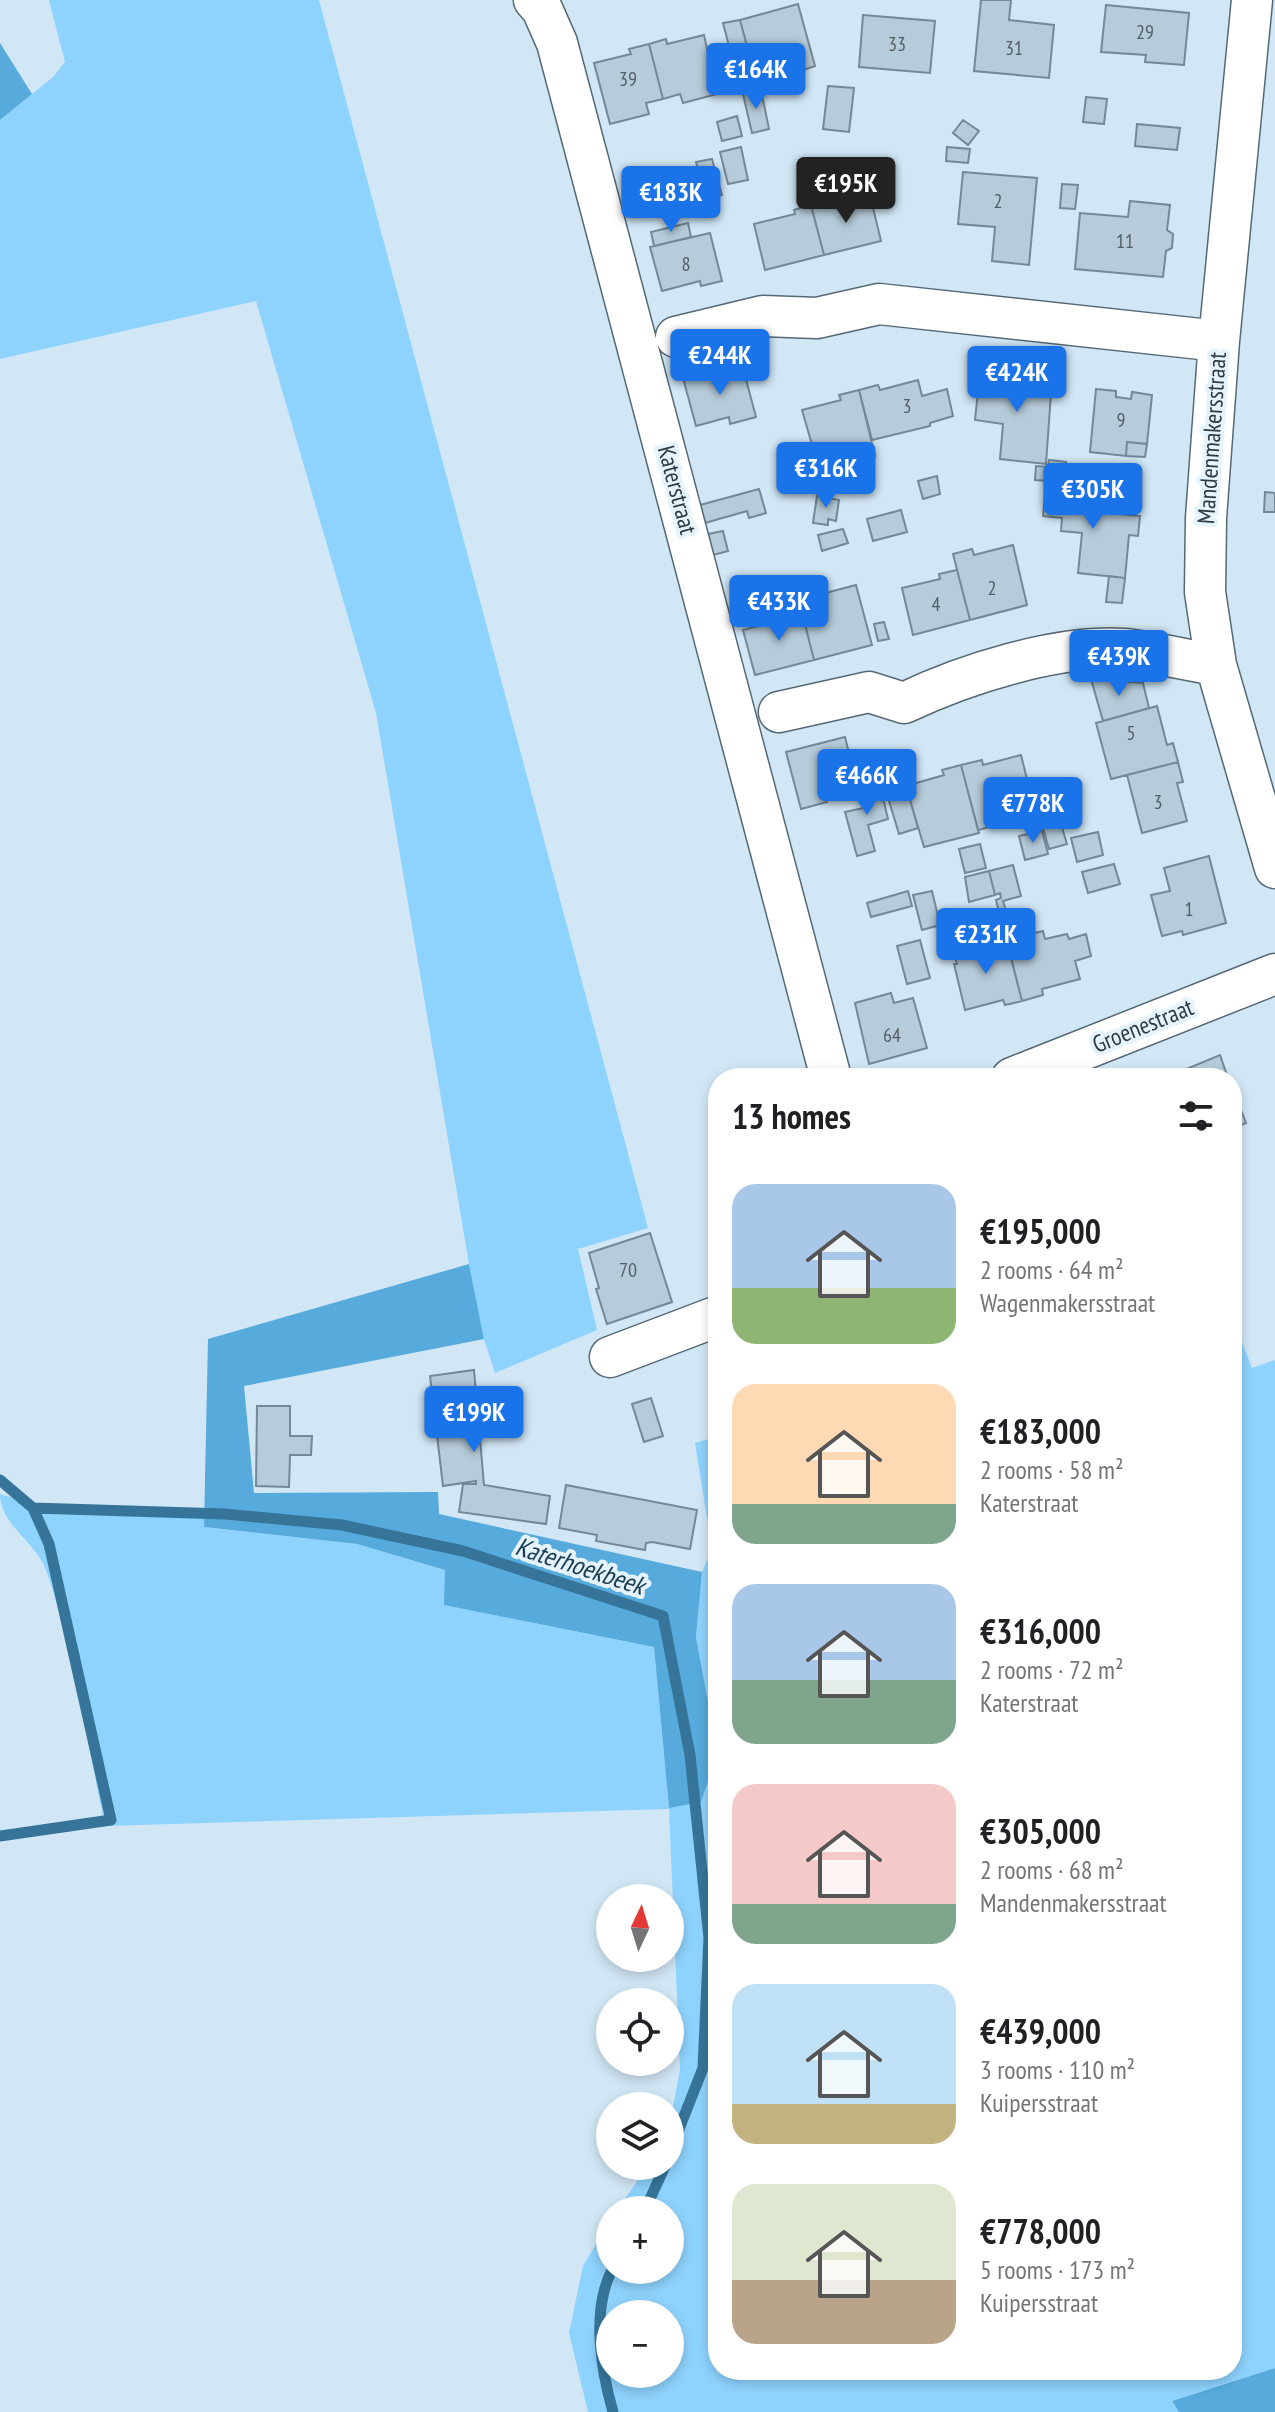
<!DOCTYPE html>
<meta charset="utf-8">
<style>
body{margin:0;font-family:"PT Sans Narrow",sans-serif;background:#f6f6f6;color:#202124;height:100vh;display:flex;flex-direction:column;font-size:30px;white-space:nowrap}
*{box-sizing:border-box;margin:0}
p{font-size:26px;color:#757577}
.icon{flex:none;width:44px;height:44px;fill:none;stroke:currentColor;stroke-width:2;stroke-linecap:round;stroke-linejoin:round}
.map{position:relative;flex:1;overflow:hidden}
.side{position:absolute;left:708px;top:1068px;width:534px;height:1312px;display:flex;flex-direction:column;background:#fff;border-radius:32px;box-shadow:0 4px 12px #0003}
.side>*{flex:none}
.needle{width:52px;rotate:4deg}
.tools{position:absolute;left:596px;top:1884px;display:grid;gap:16px}
.tools a{display:grid;place-items:center;width:88px;height:88px;border-radius:50%;background:#fff;box-shadow:0 4px 12px #0003;font-size:40px}
.price{position:absolute;translate:-50% -68px;padding:0 18px;border-radius:8px;background:#1a73e8;color:#fff;font-size:26px;line-height:52px;filter:drop-shadow(0 2px 4px #0008)}
.price::after{content:'';position:absolute;left:50%;top:48px;width:24px;height:18px;margin-left:-12px;background:inherit;clip-path:polygon(0 0,100% 0,50% 100%)}
.price.on{background:#222;color:#fff}
ul{padding:0;list-style:none}
li{display:flex;align-items:center;gap:24px;height:200px;padding:0 24px}
li span{display:grid;place-items:center;flex:none;width:224px;height:160px;border-radius:24px;color:#555}
li>.icon{margin-inline-start:auto}
span .icon{width:96px;height:96px;fill:#fffc;stroke-width:1}
li b{font-size:34px}
h2{display:flex;justify-content:space-between;align-items:center;height:96px;padding:0 24px;font-size:34px}
.map>svg:first-child{display:block}
.green{fill:#8ed3fe;fill-rule:evenodd}
.forest{fill:#56aadc}
.lines{fill:none;stroke-linecap:round;stroke-linejoin:round}
.stream{stroke:#367599;stroke-width:11}
.building{fill:#b6ccda;stroke:#748896;stroke-width:2}
.minor-casing{stroke:#556975;stroke-width:43}
.minor{stroke:#fff;stroke-width:40}
.labels{text-anchor:middle;stroke-width:8;stroke-linejoin:round;paint-order:stroke}
.number-label{font-size:20px;fill:#525e66}
.street-label{font-size:24px;fill:#30393f;stroke:#e5f3fc}
.water-label{font-size:26px;font-style:italic;fill:#193e53;stroke:#e5f3fc}
</style>
<div class="map">
<svg width="1275" height="2412" viewBox="0 0 1275 2412">
<rect width="100%" height="100%" fill="#d1e7f6"/>
<path class="green" d="M49,0h270l329,1228 -70,21 19,81 -102,43 -11,-34 -15,-75 -93,-551 -120,-412 -256,58v-239l53,-43 12,-15z
M1232,1316l20,52 23,-8v1008l-103,33 7,11h-591l-19,-79 14,-67 27,-46v50h60v-60h-53l31,-44h22v-42l10,-55 -11,-260 -564,17c-18,-84 -30,-174 -59,-256 -10,-28 -46,-45 -46,-76l41,12 163,5v16l153,17 88,26v35l209,42 15,161 47,-63 -20,-108 6,-65 10,-23 -17,-106 23,-7v934h514zM610,2314h60v60h-60z"/>
<path class="forest" d="M0,43l32,51 -32,26z
M469,1264l15,75 -240,47 10,107 184,-1 1,22 263,58 -6,65 20,108 -4,24 -11,33 -32,6 -15,-161 -210,-42 1,-35 -88,-26 -153,-17 4,-188z
M1275,2368v44h-96l-7,-11z"/>
<g class="lines">
<path class="stream" d="M0,1480l33,28 192,6 117,11 121,26 200,65 27,139 19,183 -6,130 -33,84
M0,1836l111,-16 -62,-276 -16,-36
M645,2210l20,-44
M612,2270c-21,40 -11,100 1,142"/>
</g>
<path class="building" d="M981,0h30l-2,20 45,5 -5,53 -75,-7z
M798,4l17,62 -36,12 -3,-1 -3,-13 -20,5 -13,-49z
M1106,5l83,8 -5,52 -39,-3 1,-7 -45,-3z
M863,15l72,6 -5,52 -71,-6z
M740,20l12,44 -17,5 -12,-46z
M704,35l13,59 -34,9 -3,-9 -17,5 -14,-55 17,-5 1,5z
M649,44l14,55 -17,4 3,11 -39,10 -16,-61 37,-9 -2,-5z
M828,86l26,2 -5,44 -26,-3z
M761,90l8,39 -17,4 -9,-39z
M1086,97l21,2 -3,25 -21,-2z
M737,116l5,20 -20,5 -5,-19z
M963,120l16,11 -11,14 -15,-12z
M1137,124l43,4 -3,22 -42,-4z
M741,147l7,33 -20,4 -8,-32z
M947,147l23,2 -2,14 -22,-2z
M712,159l10,36 -16,5 -10,-38z
M963,172l74,6 -8,87 -37,-4 3,-34 -37,-3z
M1062,184l16,1 -3,24 -15,-1z
M870,195l11,46 -57,14 -13,-50 16,-4v5z
M809,198l15,57 -59,15 -11,-46 41,-10 -1,-4 9,-3 -2,-7z
M1130,201l40,4 -3,25 6,4 -1,14 -6,3 -3,26 -88,-8 5,-56 48,4z
M688,223l3,14 -37,9 -3,-14z
M710,233l12,48 -21,5 -1,-5 -38,10 -12,-44z
M743,368l13,49 -26,7 -1,-7 -33,9 -13,-48 20,-6 2,6z
M980,372l72,7 -6,85 -46,-5 3,-35 -28,-4z
M918,380l4,16 25,-7 6,27 -23,7v3l-58,14 -13,-50 19,-5 2,5z
M1096,389l20,2v6l15,2 1,-7 20,3 -5,49 -20,-2 -1,14 -36,-4z
M859,390l16,66 -52,14 -4,-16 -4,1 -13,-45 39,-10 -2,-5z
M1127,442l20,2 -2,13 -19,-1z
M1049,460l17,2 -2,20 -29,-2 1,-14 12,1z
M937,476l3,18 -17,5 -5,-18z
M1046,486l48,5 -4,20 50,5 -2,20 -9,-1 -4,43 -47,-5 4,-40 -21,-2 1,-13 -19,-2z
M759,489l7,24 -17,5 -2,-7 -42,12 -5,-18z
M1094,491l43,4 -2,20 -45,-4z
M1265,492l10,1v19h-11z
M817,496l22,4 -3,21 -8,-2v6l-15,-2z
M901,510l6,22 -34,9 -6,-22z
M843,529l5,14 -26,8 -4,-16z
M723,531l5,20 -15,4 -5,-21z
M1013,545l14,60 -57,15 -17,-66 19,-5 2,6z
M957,570l13,50 -57,15 -11,-47 38,-9 -1,-5z
M1109,576l16,2 -3,25 -16,-1z
M856,585l16,60 -58,15 -15,-60z
M798,597l16,63 -59,15 -12,-45 52,-14 -4,-18z
M884,622l5,17 -11,2 -4,-17z
M1091,679l52,4 6,25 -46,13z
M1157,706l10,39 6,-2 5,19 -67,17 -15,-56z
M845,737l13,52 -19,5 -1,-5 -13,3 2,10 -26,7 -15,-57z
M1021,755l15,60 -58,15 -17,-65 21,-5 1,5z
M1178,762l5,20 -6,1 10,38 -45,12 -15,-58z
M961,765l18,68 -55,14 -18,-61 38,-11 -2,-5z
M878,777l10,42 -20,6 7,26 -18,5 -12,-44 23,-5 -7,-26z
M906,786l12,42 -19,6 -13,-43z
M1061,824l6,20 -18,5 -6,-21z
M1042,831l6,23 -23,6 -6,-24z
M1098,832l5,23 -26,7 -6,-24z
M980,844l6,24 -21,5 -6,-24z
M1209,856l17,67 -43,12 -1,-4 -20,5 -11,-41 19,-4 -6,-23z
M1114,864l6,20 -32,9 -6,-21z
M1013,865l8,31 -18,5 14,46 8,-2 -3,-9 21,-5 2,8 22,-5 2,5 17,-5 5,22 -16,5 5,18 -38,10 1,6 -21,6 -26,-101 5,-2 -1,-5 -5,2 -6,-24z
M989,871l6,24 -26,7 -4,-25z
M908,891l4,15 -41,11 -4,-14z
M932,891l8,34 -18,5 -9,-35z
M920,940l10,38 -23,6 -10,-38z
M992,943l3,10 14,-4 13,52 -17,4 -2,-5 -38,10 -11,-46h3l-3,-10 4,-6 12,-3 6,3z
M891,993l3,10 19,-5 14,50 -58,16 -14,-61z
M1220,1055l8,23h-41l-3,-8z
M1232,1087l14,36 -14,6z
M650,1233l22,69 -65,22 -11,-35 3,-1 -10,-35z
M474,1370l10,115 66,11 -4,28 -87,-12 4,-28h13v-3l-33,5 -13,-110z
M651,1398l12,38 -19,6 -12,-38z
M257,1406h33v30h22l-1,19h-21l-1,32 -33,-1z
M566,1485l131,25 -7,39 -38,-7 -6,1 -1,7 -49,-9 1,-6 -38,-7z"/>
<g class="lines">
<defs>
<path id="minor" d="M534,0l8,9 15,34 274,1035
M1252,0l-33,341 -13,177 -1,74 11,73 59,203
M676,337l87,-21 54,2 62,-14 340,37
M779,712l90,-20 35,11c61,-29 152,-58 220,-54 31,3 62,11 92,16
M1012,1078l263,-104
M610,1357l108,-41"/>
</defs>
<use href="#minor" class="minor-casing"/>
<use href="#minor" class="minor"/>
</g>
<g class="labels">
<g class="number-label">
<text x="1145" y="39">29</text>
<text x="897" y="51">33</text>
<text x="1014" y="55">31</text>
<text x="628" y="86">39</text>
<text x="998" y="208">2</text>
<text x="1125" y="248">11</text>
<text x="686" y="271">8</text>
<text x="907" y="413">3</text>
<text x="1121" y="427">9</text>
<text x="992" y="595">2</text>
<text x="936" y="611">4</text>
<text x="1131" y="740">5</text>
<text x="1158" y="809">3</text>
<text x="1189" y="916">1</text>
<text x="892" y="1042">64</text>
<text x="628" y="1277">70</text>
</g>
<g class="street-label">
<text transform="translate(1212 438) rotate(-86)" y="8">Mandenmakersstraat</text>
<text transform="translate(677 490) rotate(75)" y="8">Katerstraat</text>
<text transform="translate(1143 1026) rotate(-22)" y="8">Groenestraat</text>
</g>
<g class="water-label">
<text transform="translate(580 1566) rotate(18)" y="9">Katerhoekbeek</text>
</g>
</g>
</svg>
<div class="tools">
<a><svg class="needle" viewBox="-14 -14 28 28"><path d="M0-13l5 13h-10z" fill="#e53935"/><path d="M0 13l5-13h-10z" fill="#757577"/></svg></a>
<a><svg class="icon" aria-label="locate" viewBox="0 0 24 24"><circle cx="12" cy="12" r="6"/><path d="M12 2v4M12 18v4M2 12h4M18 12h4"/></svg></a>
<a><svg class="icon" aria-label="layers" viewBox="0 0 24 24"><path d="M12 4l9 5-9 5-9-5zM3 14l9 5 9-5"/></svg></a>
<a>+</a>
<a>−</a>
</div>
<b class="price" style="left:756px;top:111px">€164K</b>
<b class="price on" style="left:846px;top:225px">€195K</b>
<b class="price" style="left:671px;top:234px">€183K</b>
<b class="price" style="left:720px;top:397px">€244K</b>
<b class="price" style="left:1017px;top:414px">€424K</b>
<b class="price" style="left:826px;top:510px">€316K</b>
<b class="price" style="left:1093px;top:531px">€305K</b>
<b class="price" style="left:779px;top:643px">€433K</b>
<b class="price" style="left:1119px;top:698px">€439K</b>
<b class="price" style="left:867px;top:817px">€466K</b>
<b class="price" style="left:1033px;top:845px">€778K</b>
<b class="price" style="left:986px;top:976px">€231K</b>
<b class="price" style="left:474px;top:1454px">€199K</b>
<section class="side">
<h2>13 homes<svg class="icon" aria-label="filters" viewBox="0 0 24 24"><path d="M4 7h16M4 17h16"/><circle cx="9" cy="7" r="2"/><circle cx="15" cy="17" r="2"/></svg></h2>
<ul>
<li><span style="background:linear-gradient(#a9c7e8 65%,#8fb573 0)"><svg class="icon" aria-label="home" viewBox="0 0 24 24"><path d="M3 11l9-7 9 7M6 9v11h12V9"/></svg></span><div><b>€195,000</b><p>2 rooms · 64 m²</p><p>Wagenmakersstraat</p></div></li>
<li><span style="background:linear-gradient(#ffd9b3 75%,#7fa58c 0)"><svg class="icon" aria-label="home" viewBox="0 0 24 24"><path d="M3 11l9-7 9 7M6 9v11h12V9"/></svg></span><div><b>€183,000</b><p>2 rooms · 58 m²</p><p>Katerstraat</p></div></li>
<li><span style="background:linear-gradient(#a9c7e8 60%,#7fa58c 0)"><svg class="icon" aria-label="home" viewBox="0 0 24 24"><path d="M3 11l9-7 9 7M6 9v11h12V9"/></svg></span><div><b>€316,000</b><p>2 rooms · 72 m²</p><p>Katerstraat</p></div></li>
<li><span style="background:linear-gradient(#f6c9c9 75%,#7fa58c 0)"><svg class="icon" aria-label="home" viewBox="0 0 24 24"><path d="M3 11l9-7 9 7M6 9v11h12V9"/></svg></span><div><b>€305,000</b><p>2 rooms · 68 m²</p><p>Mandenmakersstraat</p></div></li>
<li><span style="background:linear-gradient(#bfe0f5 75%,#c2b280 0)"><svg class="icon" aria-label="home" viewBox="0 0 24 24"><path d="M3 11l9-7 9 7M6 9v11h12V9"/></svg></span><div><b>€439,000</b><p>3 rooms · 110 m²</p><p>Kuipersstraat</p></div></li>
<li><span style="background:linear-gradient(#dfe7d0 60%,#b9a48a 0)"><svg class="icon" aria-label="home" viewBox="0 0 24 24"><path d="M3 11l9-7 9 7M6 9v11h12V9"/></svg></span><div><b>€778,000</b><p>5 rooms · 173 m²</p><p>Kuipersstraat</p></div></li>
</ul>
</section>
</div>
